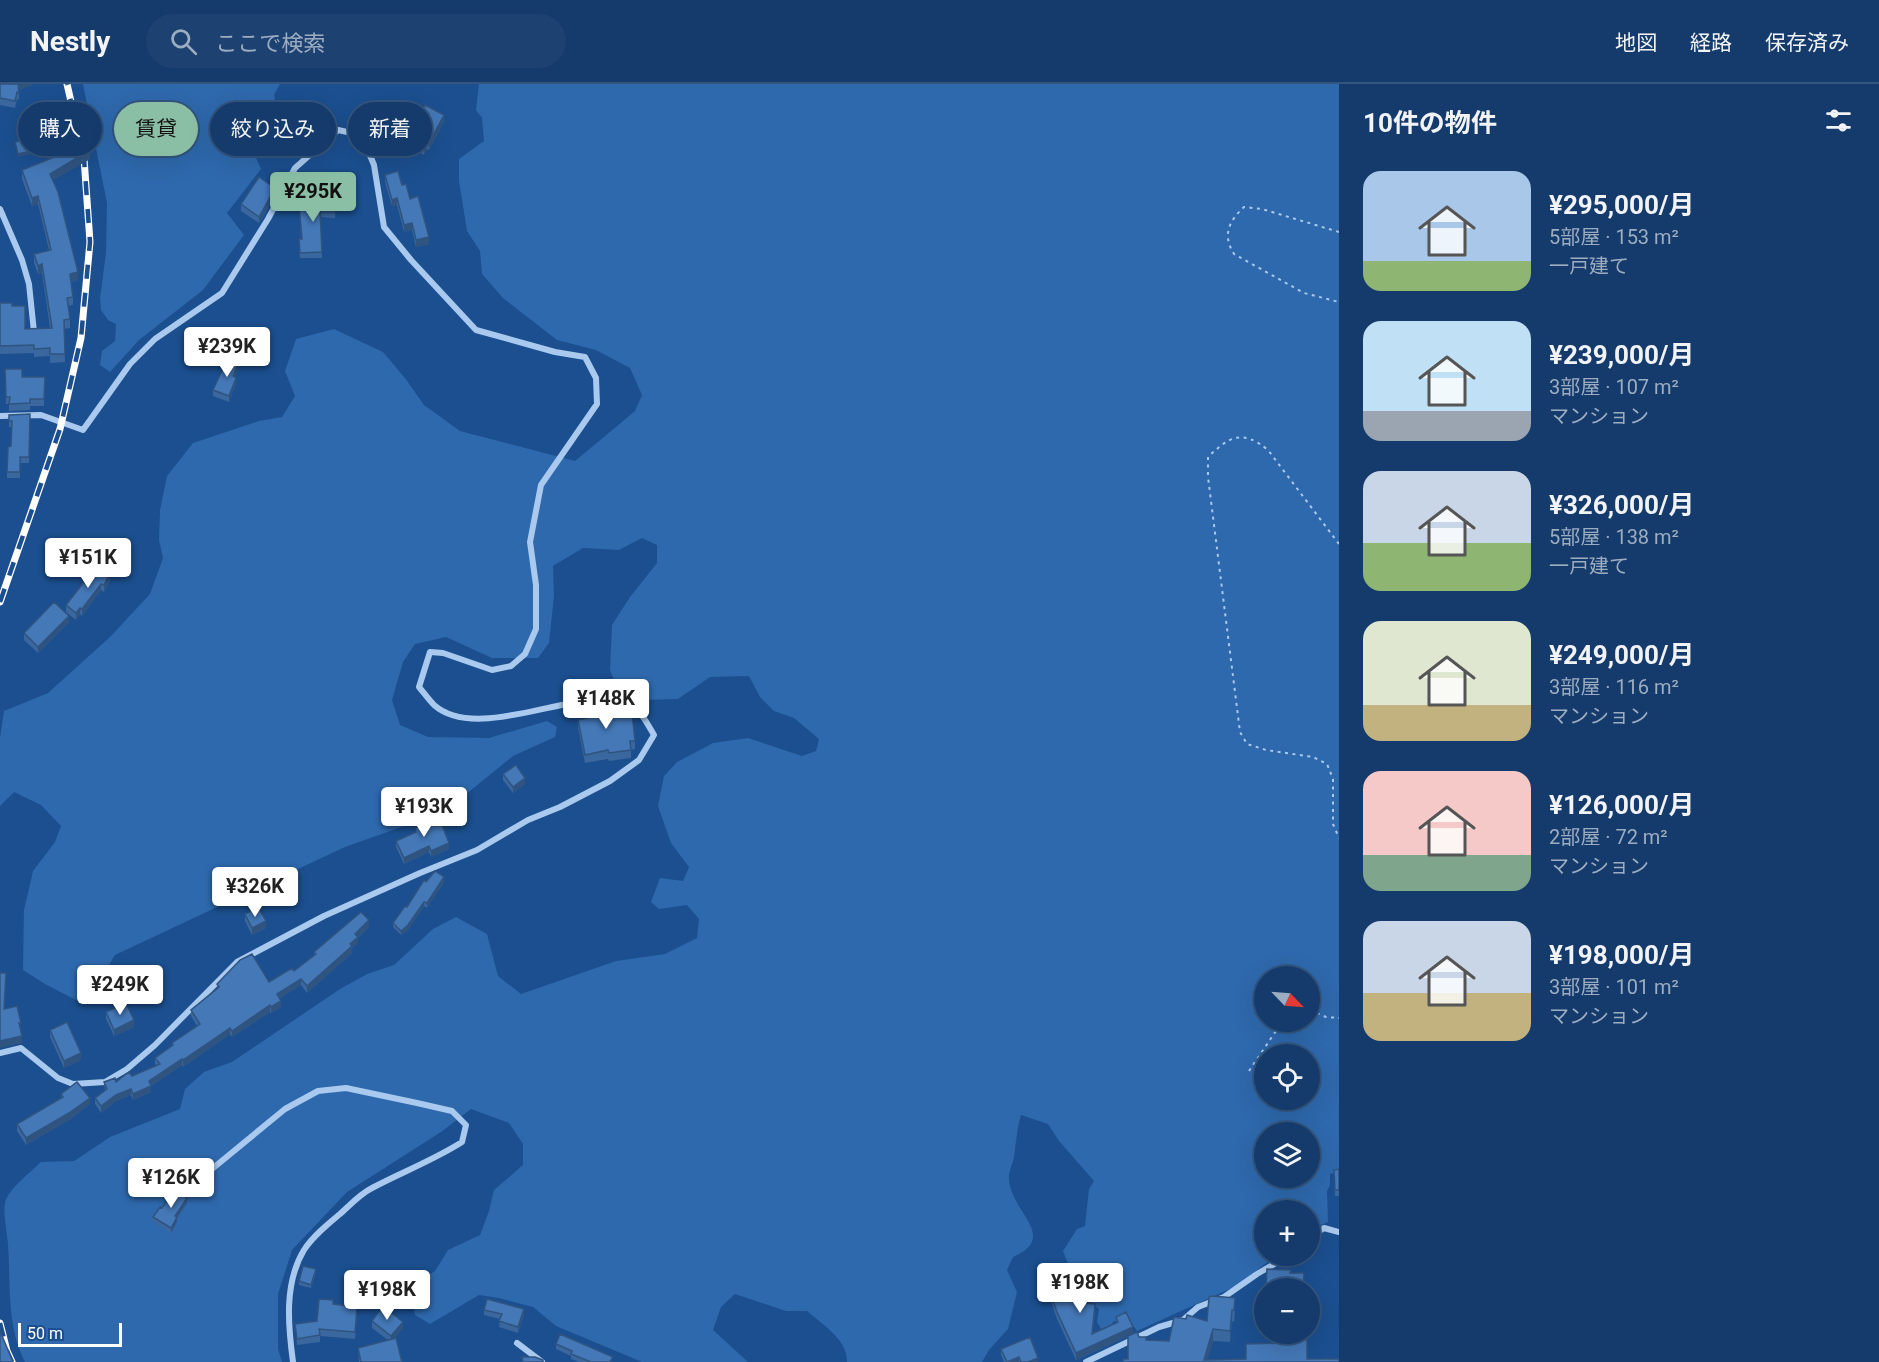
<!DOCTYPE html>
<html lang="ja">
<meta charset="utf-8">
<style>
body{margin:0;font-family:Roboto,"Noto Sans JP",sans-serif;background:#1d4271;color:#f1f3f6;height:100vh;display:flex;flex-direction:column;font-size:22px;white-space:nowrap}
*{box-sizing:border-box;margin:0}
p{font-size:20px;color:#9dadc1}
.icon{flex:none;width:33px;height:33px;fill:none;stroke:currentColor;stroke-width:2;stroke-linecap:round;stroke-linejoin:round}
.map{position:relative;flex:1;overflow:hidden}
.panel{display:flex;flex-direction:column;background:#143b6b;width:540px}
.panel>*{flex:none}
.guide{position:absolute;left:18px;top:18px;width:570px;height:54px;display:flex;gap:12px}
.needle{width:39px;rotate:115deg}
.buttons{position:absolute;left:1254px;top:882px;display:grid;gap:12px}
.buttons a{display:grid;place-items:center;width:66px;height:66px;border-radius:50%;background:#143b6b;box-shadow:0 6px 24px #0002,0 0 0 2px #33557e;font-size:30px}
.scale{position:absolute;left:18px;bottom:15px;width:104px;box-sizing:border-box;padding-left:6px;border:3px solid #fff;border-top:0;font-size:16px;line-height:21px;white-space:nowrap;color:#fff;-webkit-text-stroke:4px #1b4f8f;paint-order:stroke}
.price{position:absolute;translate:-50% -51px;padding:0 14px;border-radius:6px;background:#fff;color:#222;font-size:20px;line-height:39px;filter:drop-shadow(0 2px 3px #0008)}
.price::after{content:'';position:absolute;left:50%;top:36px;width:18px;height:14px;margin-left:-9px;background:inherit;clip-path:polygon(0 0,100% 0,50% 100%)}
.price.active{background:#8abfa5;color:#111}
ul{padding:0;list-style:none}
li{display:flex;align-items:center;gap:18px;height:150px;padding:0 24px}
li span{display:grid;place-items:center;flex:none;width:168px;height:120px;border-radius:18px;color:#555}
li>.icon{margin-inline-start:auto}
span .icon{width:72px;height:72px;fill:#fffc;stroke-width:1}
li b{font-size:26px}
h2{display:flex;justify-content:space-between;align-items:center;height:72px;padding:0 24px;font-size:26px}
.chip{padding:0 21px;border-radius:27px;background:#143b6b;box-shadow:0 6px 24px #0002,0 0 0 2px #33557e;font-size:21px;line-height:54px}
.chip.active{background:#8abfa5;color:#111}
header{display:flex;align-items:center;gap:36px;box-sizing:border-box;height:84px;padding:0 30px;background:#143b6b;border-bottom:2px solid #33557e}
header strong{font-size:28px}
nav{display:flex;gap:33px;margin-inline-start:auto;font-size:21px}
.search{width:420px;height:54px;background:#1d4271;display:flex;align-items:center;gap:15px;box-sizing:border-box;padding:0 21px;border-radius:33px;color:#9dadc1;font-size:22px}
main{display:flex;flex:1;min-height:0}
.map>svg:first-child{display:block}
.green{fill:#2e69ad;fill-rule:evenodd}
.lines{fill:none;stroke-linecap:round;stroke-linejoin:round}
.path{stroke:#a9c9ee;stroke-width:2;stroke-dasharray:3 4.5;stroke-linecap:butt}
.minor{stroke:#a9c9ee;stroke-width:6}
.rail-casing{stroke:#fff;stroke-width:7}
.rail{stroke:#1b4f8f;stroke-width:4.5;stroke-dasharray:14;stroke-linecap:butt}
.wall{fill:#3a679d}
.shaded-wall{fill:#305480}
.building{fill:#4478b7;stroke:#305480;stroke-width:1.5}
</style>
<header>
<strong>Nestly</strong>
<div class="search"><svg class="icon" aria-label="search" viewBox="0 0 24 24"><circle cx="10" cy="10" r="6"/><path d="M15 15l6 6"/></svg>ここで検索</div>
<nav><a>地図</a><a>経路</a><a>保存済み</a></nav>
</header>
<main>
<div class="map">
<svg width="1339" height="1278" viewBox="0 0 1339 1278">
<rect width="100%" height="100%" fill="#1b4f8f"/>
<path class="green" d="M83,0h197l-6,11 5,26 -30,21 12,27 -34,44 17,22 -41,55 -64,50 -29,32 -10,-7 2,-14 13,-10 1,-17 -8,-4 -7,-10 -1,-12 6,-45 1,-50z
M479,0h860v1088l-9,2v11l-3,6 1,31 -18,8v-20h-46v46h12l-42,31 -97,44 -11,-15 -13,6 -3,6 -9,1 -4,-7 2,-13c-27,-19 -24,-30 -36,-58l14,-22 8,-3 4,-37 5,-8 -35,-40 -11,-17 -27,-9c-4,14 -5,27 -7,42 -1,7 -6,15 -5,23 3,33 50,57 4,77l-6,13 10,22 -9,37 -19,21 -7,12h-135c1,-22 -25,-38 -40,-51h-21l-51,-17 -14,13 -8,23 35,32h-106l-86,-36 -23,-19 -34,-9 -20,-3 -49,29 -15,-9 -3,-19 7,-15 16,-10 13,-21 32,-15 9,-24 5,-21 29,-25v-21l-14,-21 -38,-14 -30,23 -94,60 -55,58 -14,44v55l4,13h-257c-19,-38 -14,-77 -17,-118 -1,-11 -5,-31 -3,-41 2,-13 27,-32 36,-41l33,-1 36,-24 70,-28 5,-20 19,-17 28,-10 108,-73 27,-15 27,-9 39,-36 23,-12 31,17 11,42 23,18 95,-33 49,-7 32,-16 2,-19 -12,-14 -28,4 -8,-7 9,-24 23,3 6,-14 -18,-24 -13,-37 6,-30 13,-14 36,-19 35,-5 54,18 14,-5 3,-12 -25,-21 -20,-7 -14,-14 -11,-21 -39,1 -32,22 -38,1 -20,-5 -10,-25 2,-45 18,-28 27,-34v-18l-15,-7 -23,12 -36,-2 -30,18 1,30 -5,47 -11,15h-46l-46,-21 -31,7 -12,18 -11,38 8,25 28,12 61,1 58,-17 10,6 -2,10 -42,19 -69,56 -99,35 -230,108 -15,25 -24,20 -31,-16 -22,-14 1,-60 9,-39 22,-29 6,-16 -20,-21 -27,-13 -14,14v-68l4,-27 44,-18 62,-56 40,-43 13,-36 -4,-18 1,-30 7,-34 26,-33 66,-22 23,-4 13,-21 -10,-25 11,-32 38,-10 49,23 22,26 19,27 36,26 115,30 60,-50 7,-16 -12,-27 -34,-18 -39,-10 -54,-42 -21,-24 -2,-23 -13,-20 -8,-50v-22l25,-18 -2,-23 -6,-8zM1264,892h46v46h-46zM1264,970h46v46h-46zM1264,1048h46v46h-46z"/>
<g class="lines">
<path class="path" d="M1339,148l-77,-23 -18,-2c-15,14 -22,28 -10,47l70,39 35,9
M1339,460l-71,-94c-26,-21 -38,-14 -60,7v20l32,255 7,12 19,6 47,7 14,7 6,15v45l6,14
M1310,926l16,7 13,1
M1249,987l33,-49"/>
<path class="minor" d="M0,125l22,51 7,24 5,48
M0,332l41,-1 42,15 47,-66 25,-25 67,-46 46,-74 27,-51 43,-38 14,3 12,8 10,24 10,62 27,33 65,70 79,22 30,5 11,21 1,26 -56,81 -11,57 6,43v44l-11,25 -14,12 -19,4 -49,-17 -13,-1 -11,35c5,6 10,13 15,18 34,30 103,2 141,-2 7,-1 15,1 23,1
M0,969l21,-5 37,30 15,6 32,-2 22,-13 28,-24 82,-83 87,-46 96,-43 57,-23 51,-30 32,-13 50,-26 29,-21 15,-25c-16,-27 -14,-27 -46,-30
M201,1094l84,-69 33,-18 28,-3 71,15 35,8 14,14 -4,17c-28,18 -60,30 -90,46 -12,6 -22,17 -32,26 -12,10 -27,22 -36,36 -20,33 -16,75 -11,112
M1310,1153l14,-9 15,4
M517,1259l25,19
M1086,1278l73,-35 24,-7 15,-13 26,-10 33,-23 31,-18"/>
<defs>
<path id="rail" d="M0,518l60,-173 21,-91 9,-96 -6,-84 -17,-74
M0,1239l7,28 5,11"/>
</defs>
<use href="#rail" class="rail-casing"/>
<use href="#rail" class="rail"/>
</g>
<path class="wall" d="M0,0h32v1l-13,5v10l-2,-1 -2,9 -15,-3z
M444,38l-15,28 -2,-1 -3,6 -16,-9v-7z
M90,75l-37,21 25,100 -7,2 2,15v8l-5,1 2,13v9l-6,1 1,33 -15,1v-7l-16,1v-4l-34,1v-51l12,3 13,23 25,-1 -8,-55 -4,1 -4,-11v-9l15,-4 -11,-46 -6,2 -10,-27v-9z
M385,91l17,10 8,14 19,45 -13,3 -4,-17 -8,2 -7,-27 -5,1 -7,-24z
M275,111l-16,28 -18,-12v-7z
M336,115l-1,19 -15,-1 2,41h-22l-1,-13 2,-6 -2,-35z
M239,283l-4,10 1,6 -7,19 -16,-6v-6z
M5,285l17,8h23l-1,29h-14v4l-21,1v-7h-3z
M30,330l-1,49h-9v15h-13v-6l4,-26 1,-19h-3v-12z
M110,496l-6,12 -3,-2 -19,26 -2,-2 -4,6 -10,-8v-7l20,-21z
M69,538l-31,31 -14,-13v-7z
M614,627l-1,5 22,25v8l-4,1v8l-22,3 -1,-2 -23,4 -7,-35v-8z
M503,690l22,10 -12,9 -10,-13z
M415,744l34,21 -18,8 -2,-5 -25,12 -8,-17v-6l19,-8z
M426,798h18l-17,26 -3,-2 -16,24 -7,5 -8,-8v-4z
M245,830l21,14 -14,7 -7,-14z
M369,843l-11,11v5l-6,5v5l-45,40 -6,-8 -21,13 1,9 -10,6 -1,-1 -38,25 -2,-3 -47,33 -1,-2 -31,21v6l-18,8 -2,-5 -15,6 -15,12 -6,-9v-6l10,-8 -1,-8h12l16,-6 25,-10 -2,-2v-6l17,-12v-3l25,-17 -6,-10v-6l26,-20v-6l52,-2 25,-11 20,-16v-3z
M106,928l28,15 -20,9 -8,-17z
M50,946l31,30 -17,8 -14,-31z
M61,1010l29,10 -21,16 -43,25 -9,-14v-7l44,-26z
M1339,1085v27h-4l-1,-26z
M187,1119l-10,15v4l-6,11 -18,-11v-5l9,-9z
M1267,1185l23,4h14v15h-38z
M316,1188l-5,16 -12,-3v-4z
M1068,1195l7,23 20,9 -3,22 24,-10v-6l17,17 -57,26 -19,-41 -7,-21v-6z
M333,1221l24,9 -2,25 -35,-3v6l-23,3 -2,-21 22,-3z
M484,1226l40,5 -6,18 -19,-6 1,-8 -16,-4z
M1235,1226l-1,12 -2,-1 -2,21 -17,-1 -6,19 100,-1 32,3 -211,-3 11,-22 7,3 23,1 38,-20z
M372,1237l31,7 -8,10 7,24h-43l-1,-14 30,-8 -16,-12z
M556,1260l57,18h-34l-8,-3v-3l-15,-7z
M1001,1265l37,13h-34l-3,-7z"/>
<path class="shaded-wall" d="M18,0h14v1l-14,6z
M444,31v7l-15,28v-7z
M427,58v7l-3,6v-7z
M90,66v9l-40,23v-8z
M31,67v3l-13,3v-3z
M275,104v7l-16,28v-6z
M38,112v8l-6,2v-8z
M397,114v7l-5,1v-6z
M412,139v7l-8,2v-7z
M429,153v7l-13,3v-7z
M42,180v9l-4,1v-8z
M78,188v8l-8,2v-8z
M239,278v5l-6,15v-6z
M236,294v5l-7,19v-6z
M110,489v7l-6,12v-7z
M101,500v6l-19,26v-7z
M80,524v6l-4,6v-7z
M69,532v6l-31,31v-6z
M525,694v6l-12,9v-6z
M449,759v6l-18,8v-6z
M429,762v6l-25,12v-6z
M444,793v5l-17,26v-5z
M424,818v4l-16,24 -7,5v-4z
M369,836v7l-11,11v5l-6,5v5l-45,40v-7l43,-42 5,-10z
M266,837v7l-14,7v-7z
M301,895v6l-24,15v-6z
M281,917v6l-10,6v-6z
M270,921v7l-38,25v-6z
M134,936v7l-20,9v-6z
M230,944v6l-47,33v-7z
M22,952v7l-22,5v-7z
M81,969v7l-17,8v-7z
M182,975v6l-31,21v6l-18,8v-6l16,-13z
M131,1005v6l-15,6 -15,12v-7l15,-11z
M90,1014v6l-21,16 -43,25v-7z
M187,1114v5l-10,15v4l-6,11v-5l4,-12z
M524,1225v6l-6,18v-6z
M1232,1226v11l-2,21v-11z
M403,1238v6l-12,15v-7z
M1133,1243v7l-57,26v-7z
M1213,1245v12l-6,21 -3,-2z
M1019,1273v5h-12z
M1038,1274v4h-10z"/>
<path class="building" d="M0,0h18l1,9 -2,-1 -2,9 -15,-3z
M425,21l19,10 -15,28 -2,-1 -3,6 -16,-9z
M28,55l3,12 -13,3 -3,-12z
M87,60l3,6 -40,24 8,18 20,80 -8,2 3,23 -6,1 3,21 -6,1 1,34h-15v-6l-16,1v-4l-34,1v-43h12v3h13v23l27,-1 -10,-64 -4,2 -4,-12 17,-4 -13,-54 -6,2 -10,-28z
M398,87l4,14 4,-1 4,15 8,-3 11,41 -13,3 -4,-17 -8,2 -7,-27 -5,2 -7,-25z
M259,93l16,11 -16,29 -18,-13z
M308,114l28,1 -1,13h-15l2,40 -22,1 -1,-14h3l-3,-35 9,-1z
M228,274l11,4 -6,14 3,2 -7,18 -16,-6z
M5,285h17v8h23l-1,22h-14v4l-21,1 1,-7h-4z
M30,330l-1,43h-9v15h-13l1,-25 3,-1 1,-25h-3v-6z
M94,482l16,7 -6,12 -3,-1 -19,25 -2,-1 -4,5 -10,-8 18,-23 2,2z
M54,518l15,14 -31,31 -14,-14z
M592,616l22,2 -3,14 21,-3 3,28h-5l1,9 -22,3 -1,-3 -23,5 -7,-35 10,-2z
M516,681l9,13 -12,9 -10,-13z
M439,733l10,26 -18,8 -2,-5 -25,12 -8,-17 20,-9 -1,-4z
M435,787l9,6 -17,26 -3,-1 -16,23 -7,6 -8,-8 12,-17 2,1 17,-27 2,2z
M258,823l8,14 -14,7 -7,-14z
M361,828l8,8 -14,14 3,3 -8,7 2,2 -45,40 -6,-7 -24,15 4,7 -10,6 -1,-2 -38,26 -2,-3 -47,32 -1,-1 -33,22 2,5 -18,8 -2,-5 -15,6 -15,11 -6,-8 12,-9 -3,-7 11,-4 1,4 13,-10 3,4 28,-12 -5,-6 18,-13 -1,-2 28,-19 -9,-14 28,-23 -2,-3 23,-24 12,-6 17,28 23,-14 2,3 22,-17 -2,-2z
M0,889h6l-2,36 13,-3 4,17h-2l3,13 -22,5z
M126,919l8,17 -20,10 -8,-18z
M67,938l14,31 -17,8 -14,-31z
M77,998l13,16 -21,15 -43,25 -9,-14 46,-27 -2,-3z
M1339,1085v21h-4l-1,-20z
M175,1105l12,9 -12,18 2,1 -6,11 -18,-11 7,-10 2,1z
M1068,1181v14l7,23 20,2 -3,30 26,-12 -2,-5 10,-5 7,15 -57,26 -19,-41 -7,-20 2,-1 -1,-25z
M303,1182l13,3 -5,16 -12,-4z
M1267,1185l24,1 -1,3h14l-1,15h-17v-1l-20,-1z
M1212,1212l23,2 -1,12h-2l-2,21 -17,-2 -9,31 42,-1v-15l39,-1 1,-9h21v25h32v3h-216v-3h5v-23l9,-4 2,5h7v3l23,1 5,-24 12,2 1,-4 20,6 2,-24z
M319,1215l14,1v4l24,3 -2,25 -36,-3 1,6 -23,4 -2,-15 22,-3z
M487,1215l37,10 -6,18 -19,-6 3,-7 -18,-4z
M383,1222l20,16 -12,14 -19,-15z
M0,1247l13,31h-13z
M560,1250l53,23 -3,5h-19l-20,-8 1,-3 -16,-7z
M1030,1253l8,21 -10,4h-7l-2,-5 -12,5 -6,-13z
M396,1254l6,24h-41l-3,-14z
M522,1273h13l8,3v2h-20z"/>
</svg>
<div class="buttons">
<a><svg class="needle" viewBox="-14 -14 28 28"><path d="M0-13l5 13h-10z" fill="#e53935"/><path d="M0 13l5-13h-10z" fill="#9dadc1"/></svg></a>
<a><svg class="icon" aria-label="locate" viewBox="0 0 24 24"><circle cx="12" cy="12" r="6"/><path d="M12 2v4M12 18v4M2 12h4M18 12h4"/></svg></a>
<a><svg class="icon" aria-label="layers" viewBox="0 0 24 24"><path d="M12 4l9 5-9 5-9-5zM3 14l9 5 9-5"/></svg></a>
<a>+</a>
<a>−</a>
</div>
<div class="scale">50 m</div>
<b class="price active" style="left:313px;top:139px">¥295K</b>
<b class="price" style="left:227px;top:294px">¥239K</b>
<b class="price" style="left:88px;top:505px">¥151K</b>
<b class="price" style="left:606px;top:646px">¥148K</b>
<b class="price" style="left:424px;top:754px">¥193K</b>
<b class="price" style="left:255px;top:834px">¥326K</b>
<b class="price" style="left:120px;top:932px">¥249K</b>
<b class="price" style="left:171px;top:1125px">¥126K</b>
<b class="price" style="left:1080px;top:1230px">¥198K</b>
<b class="price" style="left:387px;top:1237px">¥198K</b>
<div class="guide">
<a class="chip">購入</a>
<a class="chip active">賃貸</a>
<a class="chip">絞り込み</a>
<a class="chip">新着</a>
</div>
</div>
<section class="panel">
<h2>10件の物件<svg class="icon" aria-label="filters" viewBox="0 0 24 24"><path d="M4 7h16M4 17h16"/><circle cx="9" cy="7" r="2"/><circle cx="15" cy="17" r="2"/></svg></h2>
<ul>
<li><span style="background:linear-gradient(#a9c7e8 75%,#8fb573 0)"><svg class="icon" aria-label="home" viewBox="0 0 24 24"><path d="M3 11l9-7 9 7M6 9v11h12V9"/></svg></span><div><b>¥295,000/月</b><p>5部屋 · 153 m²</p><p>一戸建て</p></div></li>
<li><span style="background:linear-gradient(#bfe0f5 75%,#9aa5b1 0)"><svg class="icon" aria-label="home" viewBox="0 0 24 24"><path d="M3 11l9-7 9 7M6 9v11h12V9"/></svg></span><div><b>¥239,000/月</b><p>3部屋 · 107 m²</p><p>マンション</p></div></li>
<li><span style="background:linear-gradient(#c9d6e8 60%,#8fb573 0)"><svg class="icon" aria-label="home" viewBox="0 0 24 24"><path d="M3 11l9-7 9 7M6 9v11h12V9"/></svg></span><div><b>¥326,000/月</b><p>5部屋 · 138 m²</p><p>一戸建て</p></div></li>
<li><span style="background:linear-gradient(#dfe7d0 70%,#c2b280 0)"><svg class="icon" aria-label="home" viewBox="0 0 24 24"><path d="M3 11l9-7 9 7M6 9v11h12V9"/></svg></span><div><b>¥249,000/月</b><p>3部屋 · 116 m²</p><p>マンション</p></div></li>
<li><span style="background:linear-gradient(#f6c9c9 70%,#7fa58c 0)"><svg class="icon" aria-label="home" viewBox="0 0 24 24"><path d="M3 11l9-7 9 7M6 9v11h12V9"/></svg></span><div><b>¥126,000/月</b><p>2部屋 · 72 m²</p><p>マンション</p></div></li>
<li><span style="background:linear-gradient(#c9d6e8 60%,#c2b280 0)"><svg class="icon" aria-label="home" viewBox="0 0 24 24"><path d="M3 11l9-7 9 7M6 9v11h12V9"/></svg></span><div><b>¥198,000/月</b><p>3部屋 · 101 m²</p><p>マンション</p></div></li>
</ul>
</section>
</main>
